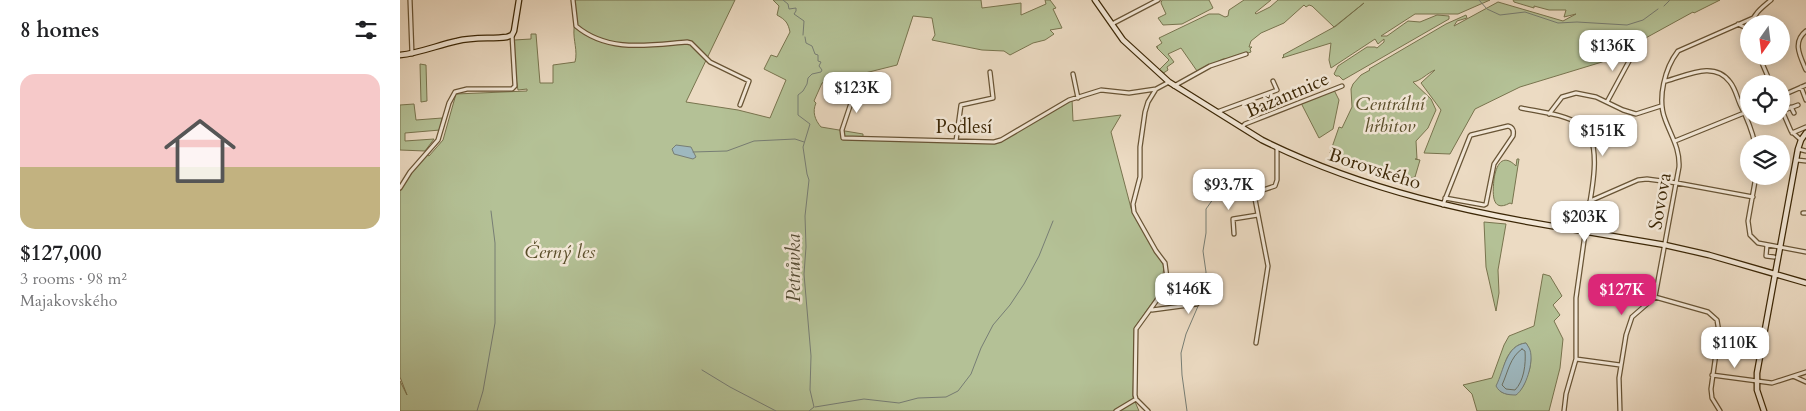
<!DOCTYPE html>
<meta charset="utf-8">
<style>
body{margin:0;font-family:Cardo,serif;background:#f6f6f6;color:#202124;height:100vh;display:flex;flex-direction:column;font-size:19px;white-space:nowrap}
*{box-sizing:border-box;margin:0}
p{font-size:16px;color:#757577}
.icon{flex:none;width:28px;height:28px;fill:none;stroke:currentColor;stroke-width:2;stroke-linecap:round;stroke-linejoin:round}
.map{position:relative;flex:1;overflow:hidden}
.side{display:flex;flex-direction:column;background:#fff;width:400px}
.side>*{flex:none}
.needle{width:32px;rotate:194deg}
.controls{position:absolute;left:1340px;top:15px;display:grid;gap:10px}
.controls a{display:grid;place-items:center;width:50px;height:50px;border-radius:50%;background:#fff;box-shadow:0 2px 12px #0003;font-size:25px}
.price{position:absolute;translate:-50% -42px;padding:0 11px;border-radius:10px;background:#fff;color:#222;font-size:16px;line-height:32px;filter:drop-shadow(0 1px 2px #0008)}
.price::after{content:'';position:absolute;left:50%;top:30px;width:15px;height:11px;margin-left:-8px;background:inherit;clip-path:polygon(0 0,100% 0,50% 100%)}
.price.selected{background:#db2777;color:#fff}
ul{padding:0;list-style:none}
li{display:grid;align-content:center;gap:10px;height:265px;padding:0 20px}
li span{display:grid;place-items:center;height:155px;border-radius:15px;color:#555}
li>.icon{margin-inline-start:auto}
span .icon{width:90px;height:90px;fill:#fffc;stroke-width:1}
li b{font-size:21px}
h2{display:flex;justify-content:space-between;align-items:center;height:60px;padding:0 20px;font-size:21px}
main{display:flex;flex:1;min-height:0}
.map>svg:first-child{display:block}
.green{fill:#b4c196;stroke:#78744e;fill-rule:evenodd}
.water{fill:#9eb8bf;stroke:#777e75}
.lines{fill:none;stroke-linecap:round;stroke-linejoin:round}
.shore{stroke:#6d7062;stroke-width:1}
.stream{stroke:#777e75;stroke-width:1}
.street-casing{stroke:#685435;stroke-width:5.5}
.secondary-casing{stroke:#3c2706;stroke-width:7}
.street{stroke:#f3e8d8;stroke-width:3}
.secondary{stroke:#f3e8d8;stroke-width:4.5}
.labels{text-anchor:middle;stroke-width:5;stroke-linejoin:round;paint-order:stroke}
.street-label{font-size:19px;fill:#3c2706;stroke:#f3e8d8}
.park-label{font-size:19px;font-style:italic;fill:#5a4e2a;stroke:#f3e8d8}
.water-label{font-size:20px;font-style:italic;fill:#544b34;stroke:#f3e8d8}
</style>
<main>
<section class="side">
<h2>8 homes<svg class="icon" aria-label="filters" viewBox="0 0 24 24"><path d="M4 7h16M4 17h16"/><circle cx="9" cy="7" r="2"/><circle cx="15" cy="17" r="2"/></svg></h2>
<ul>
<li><span style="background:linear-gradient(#f6c9c9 60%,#c2b280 0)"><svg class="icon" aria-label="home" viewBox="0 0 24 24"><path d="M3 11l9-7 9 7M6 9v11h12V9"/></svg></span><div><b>$127,000</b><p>3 rooms · 98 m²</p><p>Majakovského</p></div></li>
</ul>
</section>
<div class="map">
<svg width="1406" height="411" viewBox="0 0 1406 411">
<rect width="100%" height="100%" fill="#ecdbc3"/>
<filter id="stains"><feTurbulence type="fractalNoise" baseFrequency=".004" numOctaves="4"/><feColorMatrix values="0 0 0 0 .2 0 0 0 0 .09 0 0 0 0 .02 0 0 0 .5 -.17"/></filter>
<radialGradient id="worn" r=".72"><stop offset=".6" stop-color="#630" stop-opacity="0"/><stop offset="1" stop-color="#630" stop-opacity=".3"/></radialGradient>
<path class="green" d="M174,0h161l-49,102 52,8 32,8 16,-38 -22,-11 7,-14 6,2 13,-25c-2,-9 -4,-12 -13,-17l2,-9 -6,-6h208l1,8 39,-5v12l25,-11 -1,-4h5l6,8 -3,1 9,19 -12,2 4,4 -9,6 -12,3 -23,12 -6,-4 -22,-1 -50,-10 3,-5 -3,-17 -19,-2 -16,49 -40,10h-14l-21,8 -8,18 2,2c-4,9 -1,17 5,24l42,7v6l133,3 76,-44 1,22 48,-6 -10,17 20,76 33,58 -3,24 -26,37 -2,70 6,14h-739v-30l7,14 -7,-18v-187l12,-19 14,-17 3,2 14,-16 13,-46 71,-3v-2l-9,1 -4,-23v-27l17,-1v-5h5l4,49h13v-18l22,-3c3,-11 -2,-22 -1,-33 1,-10 1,-19 0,-29z
M762,0h47l4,8 -31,16 -19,1 -5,-7 8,-4 -5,-11z
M844,0h27l-16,13 1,1 14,-7 8,-7h212l-32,14h-43l-34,22h6l21,-15 12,1 17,-7 12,1v3l-106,61 -4,-4h-3l-2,-2 4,-8 29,-19h8l2,1 7,-6v-3l-6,5 -3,-5 -44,29 -2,-8 2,-17 -49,15 2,-2 -1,-1 53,-29 28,-23 -30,24 -22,-21 -3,-1 -3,2 -2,-2 -20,18 -23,10 -10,8 -2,6h3l-2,2 1,3 -19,6 -9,1 -26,12 -16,-23 -13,6 6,8 -7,5 1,3 -6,4 -3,-4 10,-10 -12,-12 1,-1h-2l6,-4 -3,-5 50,-24h10l6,3 3,-1 1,-6z
M1113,0h207l-26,13 -1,-1 -91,50 -82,25 -45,22 -25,45 -26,-1 17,-43 -20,-27 14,-13c-8,3 -14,11 -22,12l18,17 5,11 -8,18 -12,13 1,18h-2l5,1 -5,17 -12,3 -35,-12 -1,2 -17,-8v-2l-20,-7 9,-26 3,1 10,-21 -1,-18 2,-5 8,-9 9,-5 -1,-1 77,-45 20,-9 1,3 -10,3 -3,5 44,-24 65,19 13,-7 -12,3 2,-7h-17l-15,-4v2l-20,-6z
M20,64l6,1 1,36 -6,1z
M934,90l5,10 -6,29 -14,9 -18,-35z
M14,104l2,16 26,-2 -2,12 -35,3v8l29,-2 -9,12 -25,-1v-45z
M1225,124l11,5 -7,16 -11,-6z
M1117,159h2l-7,45 -2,-1c-20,11 -17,-13 -16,-24 2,-13 8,-27 22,-13z
M1084,222l22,2 -8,46 1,23 -3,18 -10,-44z
M1143,274l7,2 12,20 -9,9 7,10 -6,6 9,18 -3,29 -11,43h-72l-5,-17 -9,-9 29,-7 12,-33 5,-9 25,-10zM1126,343c5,7 6,19 3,28 -1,3 -3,4 -3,7 -3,14 -13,21 -26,13 1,-17 5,-46 26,-48z"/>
<path class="water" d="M276,145l15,2 5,10 -3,2 -19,-5 -2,-5z
M1126,343c1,2 3,4 4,7 4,12 -4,38 -14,45 -8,0 -16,-1 -20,-9 8,-16 10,-41 30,-43z"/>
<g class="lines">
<path class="shore" d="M1122,349l3,2c1,13 -1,30 -10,39l-9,-1 -4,-4c6,-13 8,-28 20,-36z"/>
<path class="stream" d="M383,0l5,4 1,5 7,-1v3l-2,3 10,7 -1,14
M1079,0l8,9 13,6 25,-3 33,11 19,-1 50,3 16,-5 15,-11
M1264,6l6,-6
M405,37l1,6 6,3 3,8 3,1v6l3,1 -2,4 3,4 -1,2 -9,2 -4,4 -1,6 -4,7 -5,4v20l12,9 -7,23 4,27 2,6 -4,36 1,31 -2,27 7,82 -1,34 4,17 -5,4
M293,152l34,-1 27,-10 41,-2 9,3
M302,370l28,17 46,24
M415,407l49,-8 35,4 19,-5 28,-1 12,-6 13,-17 10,-26 12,-23 17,-20 14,-21 15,-28 14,-35
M77,411l6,-20 12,-68v-80l-4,-32
M787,411l-5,-36 -1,-22 5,-19 19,-44 1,-18 -3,-21 3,-18v-24l15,-21 2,-8"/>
<defs>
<path id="street" d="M10,0l2,54
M173,0l3,26c32,27 73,19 111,16l4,1 19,19 39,19 -9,24
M712,24l46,-24
M1338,24l8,4 3,4
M1351,24c3,-11 12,-17 20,-24
M1406,31c-14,11 -6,25 0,39
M1359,56l12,28
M673,74l5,24
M1266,81c20,-5 48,-21 64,1 5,6 7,15 10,22 6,12 12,26 15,40
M774,86l36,-20 36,-12
M1401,87l5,13
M456,88l-14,42 1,8 151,4 7,-2 68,-40 32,-10 28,3 27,-4
M1381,96l25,-11
M1207,102l27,-50
M1391,107l3,6
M1121,108c19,4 44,6 60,17 25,16 8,79 4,104
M1381,108l10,23 10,9
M1382,111l16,-6
M817,112l60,-22 -4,-9
M1149,114l13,-17 14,-4 20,4 27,13 13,4 25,-8
M842,127l3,-3 97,-38
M1392,133l14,-6
M556,141l5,-36 32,-7 -3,-26
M1275,141l74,-30
M1381,147l2,4 -2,9
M1398,149l8,2
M1397,160l9,1
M1356,176l-8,45 2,14 8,8 48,9
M0,188l10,-16 28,-32 11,-37 6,-11 12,-3h45l3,-3 -3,-51
M1190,201l48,-21 9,-1 30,4 76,14
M1043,205l1,-3 26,-66 1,-1 37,-9c5,1 6,5 5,10l-19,28 -8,40 -2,1 -39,-7
M1403,213h3
M1170,229l4,-25
M834,234l-1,-15 25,-4
M1367,245l-1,11 8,1
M1255,297l53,15 9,8 2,12 -8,57 1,9 8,13
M752,310l45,-6 2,-3 -1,-11
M856,343l12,-77 -13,-67 5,-8 15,-5 2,-6v-33
M1176,359v-61l9,-64
M1312,375l60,8 34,-11
M1395,377l11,5
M716,411l20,-12
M748,411l-12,-12 -1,-4 1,-66 26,-36 5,-15 -2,-15 -9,-12 -22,-39 -1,-8 7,-27v-30l5,-35 3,-10 8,-13 13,-7
M1164,411l2,-17 10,-35 44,6
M1220,411l-1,-33 7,-43 6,-18 23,-20 24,-130c1,-19 -8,-31 -14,-48 -8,-21 0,-51 13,-68l75,-33"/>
<path id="secondary" d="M695,0l28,40 46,42 93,58c101,50 210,74 321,91
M0,55c20,-2 38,-10 57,-14 17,-4 34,-2 50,-4l5,-2 2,-4 5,-31
M1188,232l77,13 44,10 97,28
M1364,411l-7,-21v-17l41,-224 3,-9 5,-7"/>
</defs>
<use href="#street" class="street-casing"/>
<use href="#secondary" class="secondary-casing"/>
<use href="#street" class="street"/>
<use href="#secondary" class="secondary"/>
</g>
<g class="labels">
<g class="street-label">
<text transform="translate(887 94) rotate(-23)" y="7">Bažantnice</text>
<text x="564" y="133">Podlesí</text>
<text transform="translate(975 168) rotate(18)" y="7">Borovského</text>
<text transform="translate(1259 201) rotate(-80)" y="7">Sovova</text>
</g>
<g class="park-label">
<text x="990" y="110">Centrální<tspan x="990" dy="22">hřbitov</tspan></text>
<text x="160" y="258">Černý les</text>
</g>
<g class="water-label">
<text transform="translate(393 268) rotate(-90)" y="7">Petrůvka</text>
</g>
</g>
<rect width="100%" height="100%" filter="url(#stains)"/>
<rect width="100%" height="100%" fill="url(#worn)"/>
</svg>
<div class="controls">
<a><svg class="needle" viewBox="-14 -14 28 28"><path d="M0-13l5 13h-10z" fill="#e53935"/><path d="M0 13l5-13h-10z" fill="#757577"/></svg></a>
<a><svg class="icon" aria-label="locate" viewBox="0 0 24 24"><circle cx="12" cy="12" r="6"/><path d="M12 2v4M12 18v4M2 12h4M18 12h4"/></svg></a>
<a><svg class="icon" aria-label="layers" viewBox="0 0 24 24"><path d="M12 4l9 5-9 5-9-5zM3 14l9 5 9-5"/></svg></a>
</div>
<b class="price" style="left:1213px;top:72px">$136K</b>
<b class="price" style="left:457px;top:114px">$123K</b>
<b class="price" style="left:1203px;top:157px">$151K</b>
<b class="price" style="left:829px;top:211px">$93.7K</b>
<b class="price" style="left:1185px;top:243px">$203K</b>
<b class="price" style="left:789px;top:315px">$146K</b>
<b class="price selected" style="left:1222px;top:316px">$127K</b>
<b class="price" style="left:1335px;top:369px">$110K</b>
</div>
</main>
